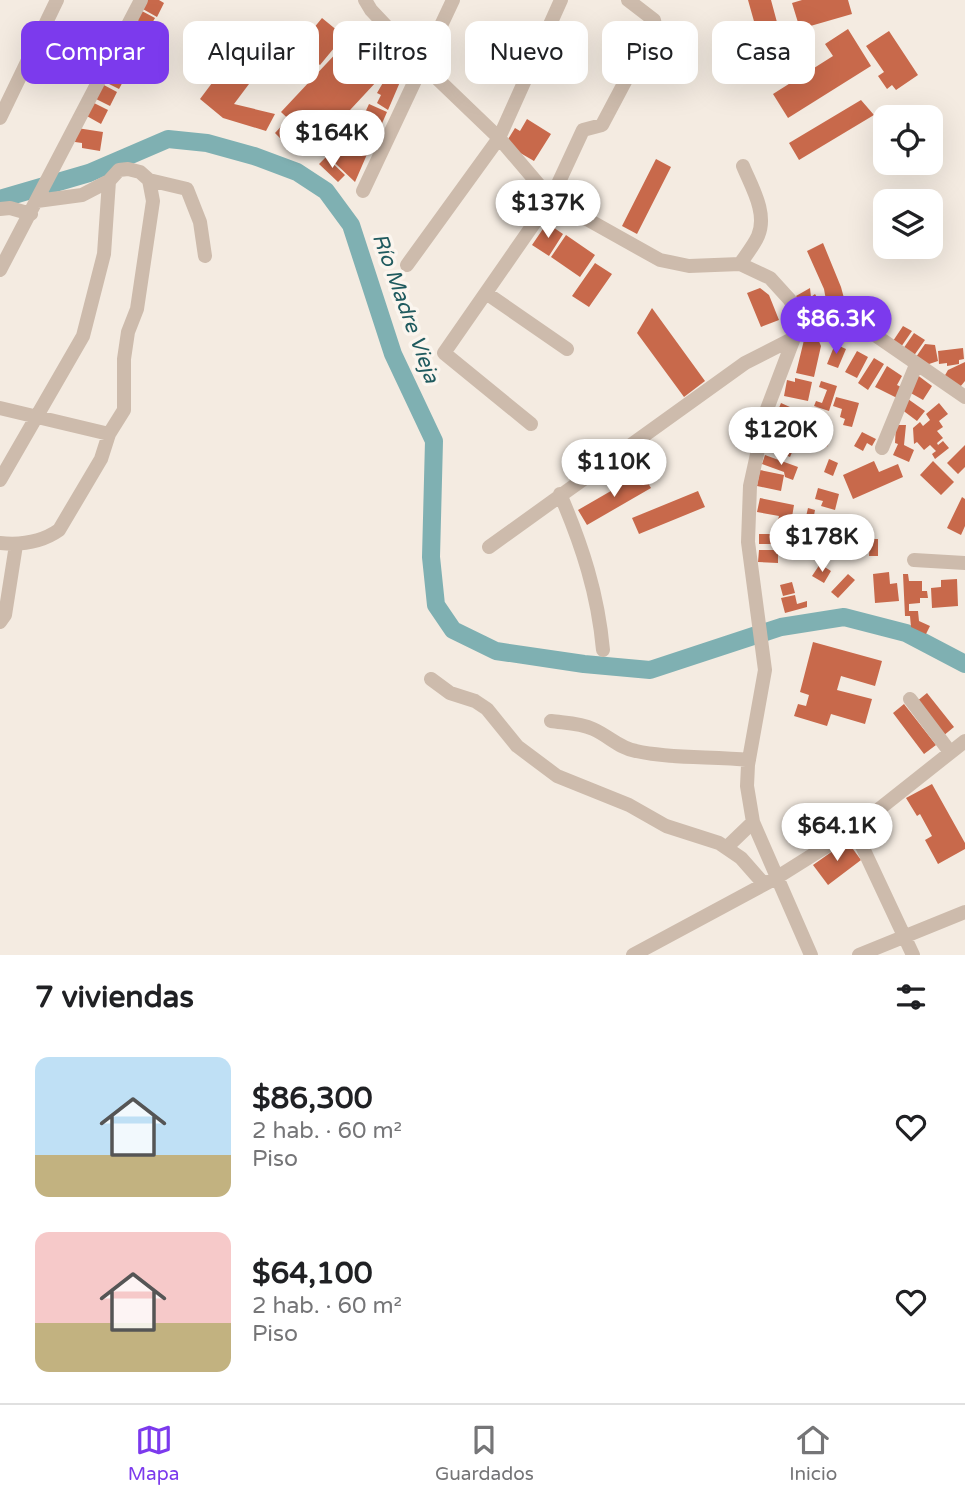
<!DOCTYPE html>
<html lang="es">
<meta charset="utf-8">
<style>
body{margin:0;font-family:"Varela Round",sans-serif;background:#f6f6f6;color:#202124;height:100vh;display:flex;flex-direction:column;font-size:26px;white-space:nowrap}
*{box-sizing:border-box;margin:0}
p{font-size:23px;color:#757577}
.icon{flex:none;width:38px;height:38px;fill:none;stroke:currentColor;stroke-width:2;stroke-linecap:round;stroke-linejoin:round}
.map{position:relative;height:955px;overflow:hidden}
.details{display:flex;flex-direction:column;background:#fff;flex:1}
.details>*{flex:none}
.top-card{position:absolute;left:21px;top:21px;width:924px;height:63px;display:flex;gap:14px}
.fabs{position:absolute;left:873px;top:105px;display:grid;gap:14px}
.fabs a{display:grid;place-items:center;width:70px;height:70px;border-radius:14px;background:#fff;box-shadow:0 7px 28px #0002;font-size:35px}
.price{position:absolute;translate:-50% -60px;padding:0 16px;border-radius:24px;background:#fff;color:#222;font-size:23px;line-height:46px;filter:drop-shadow(0 2px 4px #0008)}
.price::after{content:'';position:absolute;left:50%;top:42px;width:21px;height:16px;margin-left:-10px;background:inherit;clip-path:polygon(0 0,100% 0,50% 100%)}
.price.on{background:#7c3aed;color:#fff}
ul{padding:0;list-style:none}
li{display:flex;align-items:center;gap:21px;height:175px;padding:0 35px}
li span{display:grid;place-items:center;flex:none;width:196px;height:140px;border-radius:14px;color:#555}
li>.icon{margin-inline-start:auto}
span .icon{width:84px;height:84px;fill:#fffc;stroke-width:1}
li b{font-size:30px}
h2{display:flex;justify-content:space-between;align-items:center;height:84px;padding:0 35px;font-size:30px}
.tag{padding:0 24px;border-radius:14px;background:#fff;box-shadow:0 7px 28px #0002;font-size:24px;line-height:63px}
.tag.on{background:#7c3aed;color:#fff}
.tab-bar{display:flex;justify-content:space-around;align-items:center;height:98px;border-top:2px solid #e0e0e0;background:#fff;font-size:19px;color:#757577}
.tab-bar a{display:grid;justify-items:center;gap:4px}
.tab-bar .on{color:#7c3aed}
.map>svg:first-child{display:block}
.lines{fill:none;stroke-linecap:round;stroke-linejoin:round}
.river{stroke:#7fb0b2;stroke-width:18}
.building{fill:#c8694b}
.minor{stroke:#cdbbac;stroke-width:14}
.labels{text-anchor:middle;stroke-width:7;stroke-linejoin:round;paint-order:stroke}
.water-label{font-size:21px;font-style:italic;fill:#1f5a5e;stroke:#fbf5ee}
</style>
<div class="map">
<svg width="965" height="955" viewBox="0 0 965 955">
<rect width="100%" height="100%" fill="#f4ebe1"/>
<g class="lines">
<path class="river" d="M0,199l89,-26 79,-34 39,4 47,13 43,16 29,19 25,34 42,129 41,87 -3,116 5,48 17,25 43,21 88,13 66,6 131,-43 63,-10 62,16 59,31"/>
</g>
<path class="building" d="M145,0h14l5,3 -7,14 -16,-9z
M748,0h23l7,26 -21,6z
M802,0h46l4,14 -52,15 -8,-26z
M140,10l15,8 -5,9 -15,-8z
M322,18l22,18 -24,29 -8,-6 7,-8 -15,-11z
M133,21l16,9 -13,24 -16,-8z
M848,29l23,37 -83,52 -15,-24 60,-38 -8,-12z
M889,31l29,44 -22,15 -4,-5 -5,4 -9,-13 6,-4 -18,-26z
M356,32l35,34 -54,58 31,28 -13,30 -74,-70z
M764,36l11,45 -11,3 -11,-45z
M245,39l8,7 -8,10 5,4 -8,11 10,9 -18,24 41,10 -9,17 -43,-13 -23,-19z
M265,41l9,8 5,-7 17,14 -18,23 -27,-21z
M116,57l16,8 -13,24 -16,-8z
M392,67l6,4 -4,7 6,4 -12,28 -11,-7 4,-8 -4,-2z
M102,84l15,8 -7,14 -16,-8z
M861,100l13,15 -75,45 -10,-17z
M92,102l16,8 -7,14 -16,-9z
M369,104l18,8 -7,16 -18,-9z
M527,119l24,15 -17,27 -29,-17 10,-16 5,3z
M287,120l14,14 -12,13 -14,-14z
M77,128l26,4 -3,19 -18,-3v-5l-7,-1z
M326,157l19,18 -7,7 -19,-18z
M656,159l15,8 -34,67 -15,-8z
M547,223l16,11 -14,22 -17,-11z
M566,235l29,20 -15,22 -29,-20z
M823,243l18,44 7,26 -19,4 -5,-28 -17,-38z
M595,263l17,11 -23,33 -17,-11z
M760,288l9,7 10,25 -18,7 -14,-34z
M810,288l1,9 4,-3 4,7 -5,3 1,4 -10,5 -9,-17z
M652,308l53,73 -21,16 -47,-64z
M882,310l8,3 -7,20 -8,-2z
M853,312l23,7 -3,11 -24,-7z
M903,326l9,5 -11,16 -8,-6z
M914,333l11,7 -12,17 -10,-8z
M818,339l3,7 -7,31 -18,-4 8,-33 8,2z
M835,344l11,5 -8,19 -11,-4z
M925,344l10,1 3,16 -12,4 -10,-8z
M963,348l1,11 -5,1v4l-12,2v-3l-8,1 -1,-13z
M857,351l11,6 -11,21 -12,-6z
M874,358l10,6 -16,26 -10,-7z
M965,362v19l-5,6 -16,-10 4,-7z
M887,366l15,10 -5,9 4,2 -4,11 -22,-11z
M916,374l16,12 -9,14 -14,-8z
M795,378l17,4 -4,19 -24,-5 3,-16 8,2z
M821,381l16,5 -8,25 -15,-5 2,-5 6,2 5,-13 -8,-3z
M836,397l23,6 -7,24 -9,-2 2,-6 -5,-2 2,-8 -9,-3z
M908,399l17,12 -8,10 -16,-12z
M781,403l29,13 -6,12 -28,-13z
M939,403l9,11 -9,7 4,6 -6,4 6,7 -6,5 1,2 5,-4 6,7 -14,11 -3,-5 4,-3 -6,-6 -6,5 -7,-8 -3,2 -1,-16 7,-6 3,4 7,-6 -4,-6z
M773,417l25,11 -4,8 -25,-11z
M896,425h10l-2,20 10,5 -5,12 -16,-7 5,-11 -3,-1z
M862,432l14,7 -4,7 -5,-3 -4,8 -9,-5z
M773,433l23,10 -6,14 -23,-10z
M816,435l14,5 -3,7 -5,-2 -3,4 -7,-3z
M965,445v22l-7,7 -11,-11z
M765,455l33,12 -5,13 -8,-3 -1,-5 -22,-8z
M829,459l9,4 -5,13 -9,-4z
M874,461l5,11 19,-8 5,13 -50,22 -10,-24z
M933,461l21,21 -13,13 -21,-20z
M760,470l24,5 -3,16 -24,-5z
M642,473l9,15 -64,37 -9,-15z
M818,488l21,6 -4,16 -14,-4 2,-5 -8,-2z
M698,491l7,16 -66,27 -7,-16z
M962,497l3,2v27l-4,9 -14,-7z
M760,498l34,7 -3,18 -13,-3 1,-4 -22,-4z
M808,508l7,2 -3,16 -8,-1z
M835,515l22,9 -7,17 -22,-9z
M798,529l33,6 -2,13 -25,-4 2,-8 -9,-2z
M759,534h18l-1,10h-17z
M870,539h8v17h-9z
M759,550h19v13l-20,-1z
M820,564l11,7 -7,12 -12,-7z
M889,572l1,12 7,-1 2,18 -24,2 -2,-29z
M848,574l7,6 -17,18 -7,-6z
M903,574h5l1,7h13v10h5l1,7h-8v5l-11,1v7h9l1,10 11,5 -4,8 -15,-7 -1,-11h-5z
M957,579l1,27 -26,2 -1,-20 10,-1v-7z
M792,582l3,11 -12,3 -3,-11z
M795,595l2,9 10,-3v6l-22,6 -4,-15z
M813,642l69,19 -7,25 -34,-10 -4,14 35,9 -7,25 -34,-10 -4,12 -33,-10 4,-12 8,2 3,-11 -9,-3z
M927,693l27,34 -11,9 -27,-34z
M904,704l32,41 -12,9 -31,-41z
M932,784l33,59v6l-27,15 -13,-24 7,-4 -12,-22 -3,2 -11,-18z
M847,841l14,19 -33,25 -15,-20z"/>
<g class="lines">
<path class="minor" d="M365,0l6,10 52,55 76,73 52,61 109,61 29,6 51,-2 30,14 20,22 13,26
M0,118l57,-118
M149,180l38,9 13,33 5,34
M363,191l90,-191
M0,209l10,-1 21,6
M740,264c6,-9 14,-19 18,-28 10,-23 -7,-50 -15,-70
M407,265l92,-127 62,-138
M0,270l141,-270
M486,293l81,56
M0,408l109,26
M531,424l-87,-71 107,-154 32,-69 19,-5 53,-100 -1,-5 -26,-20
M882,448l34,-83
M0,480l83,-144 21,-82 5,-73
M560,494c22,51 38,100 43,156
M0,543c20,2 42,-1 59,-13l42,-71 8,-25 15,-24v-51l4,-27 9,-23 16,-108 -4,-21 -9,-8 -12,-3 -9,1 -10,11 -27,14 -45,6
M489,547l256,-184 49,-25
M914,560l51,3
M0,622l5,-7 11,-70
M431,679l19,14 25,8 12,8 30,37 40,30 72,29 37,21 53,17 22,15 23,26
M910,699l40,53
M551,721c14,2 29,2 42,8 16,7 26,19 43,22 36,8 76,5 113,9
M854,829l59,126
M727,847l26,-25
M633,955l143,-77 78,-49 111,-88
M811,955l-58,-133 -6,-36 1,-21 17,-95 -17,-128 2,-56 17,-77 27,-71 9,-12 39,-1 33,10 90,62
M859,955l106,-43"/>
</g>
<g class="labels">
<g class="water-label">
<text transform="translate(406 308) rotate(70)" y="7">Río Madre Vieja</text>
</g>
</g>
</svg>
<div class="fabs">
<a><svg class="icon" aria-label="locate" viewBox="0 0 24 24"><circle cx="12" cy="12" r="6"/><path d="M12 2v4M12 18v4M2 12h4M18 12h4"/></svg></a>
<a><svg class="icon" aria-label="layers" viewBox="0 0 24 24"><path d="M12 4l9 5-9 5-9-5zM3 14l9 5 9-5"/></svg></a>
</div>
<b class="price" style="left:332px;top:170px">$164K</b>
<b class="price" style="left:548px;top:240px">$137K</b>
<b class="price on" style="left:836px;top:356px">$86.3K</b>
<b class="price" style="left:781px;top:467px">$120K</b>
<b class="price" style="left:614px;top:499px">$110K</b>
<b class="price" style="left:822px;top:574px">$178K</b>
<b class="price" style="left:837px;top:863px">$64.1K</b>
<div class="top-card">
<a class="tag on">Comprar</a>
<a class="tag">Alquilar</a>
<a class="tag">Filtros</a>
<a class="tag">Nuevo</a>
<a class="tag">Piso</a>
<a class="tag">Casa</a>
</div>
</div>
<section class="details">
<h2>7 viviendas<svg class="icon" aria-label="filters" viewBox="0 0 24 24"><path d="M4 7h16M4 17h16"/><circle cx="9" cy="7" r="2"/><circle cx="15" cy="17" r="2"/></svg></h2>
<ul>
<li><span style="background:linear-gradient(#bfe0f5 70%,#c2b280 0)"><svg class="icon" aria-label="home" viewBox="0 0 24 24"><path d="M3 11l9-7 9 7M6 9v11h12V9"/></svg></span><div><b>$86,300</b><p>2 hab. · 60 m²</p><p>Piso</p></div><svg class="icon" aria-label="heart" viewBox="0 0 24 24"><path d="M12 20l-8-8c-3-5 5-10 8-4 3-6 11-1 8 4z"/></svg></li>
<li><span style="background:linear-gradient(#f6c9c9 65%,#c2b280 0)"><svg class="icon" aria-label="home" viewBox="0 0 24 24"><path d="M3 11l9-7 9 7M6 9v11h12V9"/></svg></span><div><b>$64,100</b><p>2 hab. · 60 m²</p><p>Piso</p></div><svg class="icon" aria-label="heart" viewBox="0 0 24 24"><path d="M12 20l-8-8c-3-5 5-10 8-4 3-6 11-1 8 4z"/></svg></li>
</ul>
</section>
<nav class="tab-bar">
<a class="on"><svg class="icon" aria-label="map" viewBox="0 0 24 24"><path d="M3 6l6-2 6 2 6-2v14l-6 2-6-2-6 2zM9 4v14M15 6v14"/></svg>Mapa</a>
<a><svg class="icon" aria-label="saved" viewBox="0 0 24 24"><path d="M7 4h10v16l-5-4-5 4z"/></svg>Guardados</a>
<a><svg class="icon" aria-label="home" viewBox="0 0 24 24"><path d="M3 11l9-7 9 7M6 9v11h12V9"/></svg>Inicio</a>
</nav>
